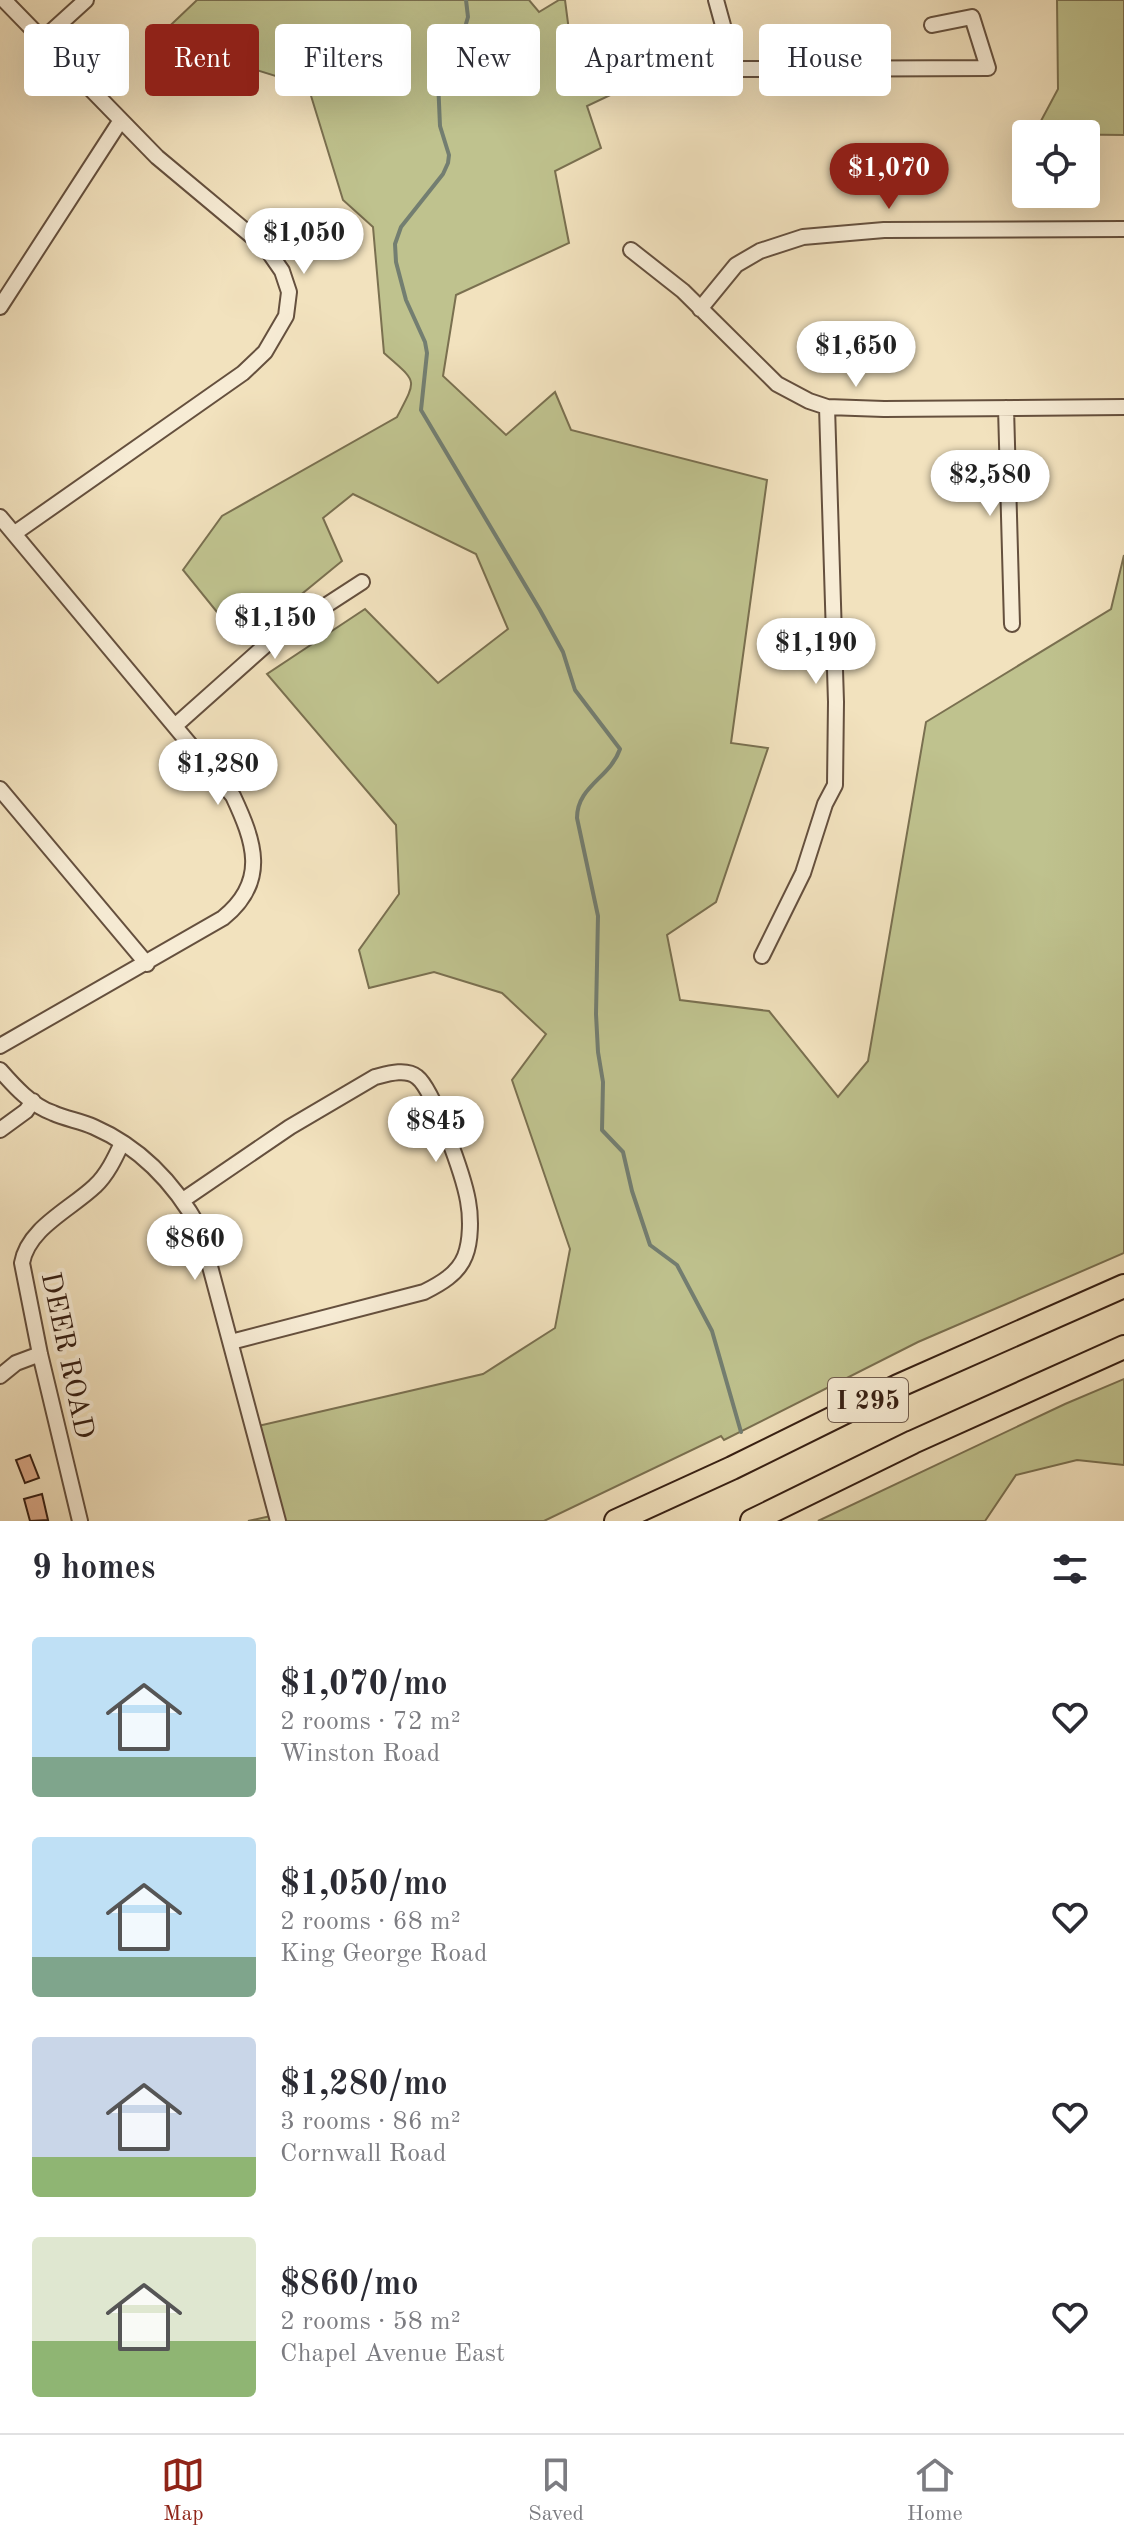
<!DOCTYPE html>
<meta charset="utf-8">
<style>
body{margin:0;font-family:"Old Standard TT",serif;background:#f7f7f7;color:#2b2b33;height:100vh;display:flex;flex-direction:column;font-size:30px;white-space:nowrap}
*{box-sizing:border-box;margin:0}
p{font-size:26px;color:#7c7c81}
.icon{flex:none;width:44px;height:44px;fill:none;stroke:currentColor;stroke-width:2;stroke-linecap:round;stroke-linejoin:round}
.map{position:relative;height:1521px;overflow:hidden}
.sheet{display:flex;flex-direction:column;background:#fff;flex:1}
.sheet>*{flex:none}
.top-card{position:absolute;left:24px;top:24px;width:1076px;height:72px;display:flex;gap:16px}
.tools{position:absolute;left:1012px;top:120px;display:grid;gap:16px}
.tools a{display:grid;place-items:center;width:88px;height:88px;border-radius:8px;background:#fff;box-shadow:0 8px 32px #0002;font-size:40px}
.price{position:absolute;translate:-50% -68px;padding:0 18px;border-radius:28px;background:#fff;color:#222;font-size:26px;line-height:52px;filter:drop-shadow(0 2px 4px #0008)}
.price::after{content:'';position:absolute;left:50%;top:48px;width:24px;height:18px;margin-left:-12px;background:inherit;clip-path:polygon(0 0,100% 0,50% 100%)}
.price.active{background:#8f2418;color:#fff}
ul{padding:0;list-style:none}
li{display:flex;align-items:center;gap:24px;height:200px;padding:0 32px}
li span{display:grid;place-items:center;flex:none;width:224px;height:160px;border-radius:8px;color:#555}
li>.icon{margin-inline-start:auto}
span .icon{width:96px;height:96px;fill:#fffc;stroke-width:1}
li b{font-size:34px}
h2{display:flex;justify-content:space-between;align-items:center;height:96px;padding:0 32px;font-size:34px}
.pill{padding:0 28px;border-radius:8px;background:#fff;box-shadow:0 8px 32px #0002;font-size:28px;line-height:72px}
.pill.active{background:#8f2418;color:#fff}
.dock{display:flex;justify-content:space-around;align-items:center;height:112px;border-top:2px solid #e1e1e2;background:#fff;font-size:22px;color:#7c7c81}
.dock a{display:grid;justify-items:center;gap:4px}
.dock .active{color:#8f2418}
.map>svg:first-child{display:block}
.green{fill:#bfc28e;stroke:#7a7050;stroke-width:2}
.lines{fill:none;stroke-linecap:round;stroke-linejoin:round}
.stream{stroke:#737e71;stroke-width:4}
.building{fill:#dcab8a;stroke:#361f13;stroke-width:2}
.minor-casing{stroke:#65503e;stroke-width:18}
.highway-casing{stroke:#361f13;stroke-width:26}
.minor{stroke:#f7ecd5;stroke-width:14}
.highway{stroke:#f2e2be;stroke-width:22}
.labels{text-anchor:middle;stroke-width:8;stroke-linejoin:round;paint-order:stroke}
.shield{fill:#f7ecd5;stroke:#705c4d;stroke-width:2}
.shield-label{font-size:26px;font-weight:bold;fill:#361f13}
.street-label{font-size:28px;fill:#361f13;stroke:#f7ecd5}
</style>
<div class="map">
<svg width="1124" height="1521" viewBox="0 0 1124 1521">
<rect width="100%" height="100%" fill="#f2e2be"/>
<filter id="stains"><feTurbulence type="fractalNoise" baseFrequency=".0025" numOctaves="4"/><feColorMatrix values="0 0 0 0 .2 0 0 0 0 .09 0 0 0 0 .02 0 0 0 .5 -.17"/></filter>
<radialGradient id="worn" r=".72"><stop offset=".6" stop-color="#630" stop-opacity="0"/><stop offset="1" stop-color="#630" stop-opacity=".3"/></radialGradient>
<path class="green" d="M197,0h332l10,12 20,-12h6l7,54 49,36 -34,16 14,42 -46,23 14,72 -113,52 -13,81 63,59 49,-43 16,38 196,50 -36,263 37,5 -52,154 -49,33 13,65 89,11 69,86 30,-36 58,-339 185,-113 13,-54v698l-206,89 -194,98 -3,-4 -177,85h-296l27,-6 -17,-89 225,-52 72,-46 15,-79 -58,-169 34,-46 -44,-41 -68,-21 -65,16 -10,-38 40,-56 -3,-69 -129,-151 98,-65 73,74 70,-54 -32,-75 -123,-60 -30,24 19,43 -100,82 -59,-73 39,-54 175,-99c21,-40 20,-34 -13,-64l-11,-126 -30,-27 -35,-114 -152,-47z
M1057,0h67v135l-90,-1 24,-45z
M1124,1379v86l-47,-5 -61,15 -31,46h-167l247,-117z"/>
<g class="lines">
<path class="stream" d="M466,0l2,17 -5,17 -15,24 -10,22 2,46 9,29 -1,8 -5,11 -42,53 -6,17 1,18 10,38 19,42 2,11 -6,57 119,200 23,42 12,38 45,59c-10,29 -43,37 -43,69l21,98 -2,98 2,38 5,30 -1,48 21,22 9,39 18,54 27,20 35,66 29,101"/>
</g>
<path class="building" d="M30,1455l9,23 -14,5 -9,-23z
M42,1494l6,26 -18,1 -6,-22z"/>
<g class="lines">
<defs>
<path id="minor" d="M4,0l153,157 109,91 16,23 7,21 -3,24 -21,36 -22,21 -228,160
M716,0l19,69
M42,40l44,-40
M637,76l98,-7 253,-1 -16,-51 -40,8
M631,250l52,41 94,93 32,17 18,6 57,2 240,-2
M0,307l121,-187
M700,309l36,-44 24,-14 43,-14 81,-7 240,-1
M1006,408l6,216
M0,517l233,279c21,45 36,85 -10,122l-223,128
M176,725l92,-82 94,-61
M0,789l147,175
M762,956l41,-83 22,-69 10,-19 1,-83 -9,-295
M0,1070c14,16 32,36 53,43 13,6 28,8 41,14 48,21 81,57 106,102l78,292
M0,1130l26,-19 7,-10
M183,1200l107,-73 85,-50c12,-3 31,-9 42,0 17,13 47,101 51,124 3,16 3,40 -3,55 -7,18 -25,28 -41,36l-193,50
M0,1376l16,-13 24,-9
M80,1521l-40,-167 -18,-91c6,-35 49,-54 73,-77 12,-11 20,-28 27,-43"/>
<path id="highway" d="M616,1521l116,-53 166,-82 226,-100
M752,1521l161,-79 211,-95"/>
</defs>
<use href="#minor" class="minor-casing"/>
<use href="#highway" class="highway-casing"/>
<use href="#minor" class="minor"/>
<use href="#highway" class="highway"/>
</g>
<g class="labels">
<rect class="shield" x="828" y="1378" width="80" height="44" rx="6"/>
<g class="shield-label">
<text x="868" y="1409">I 295</text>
</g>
<g class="street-label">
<text transform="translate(69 1355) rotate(78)" y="10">DEER ROAD</text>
</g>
</g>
<rect width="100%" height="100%" filter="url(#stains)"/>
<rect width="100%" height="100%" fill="url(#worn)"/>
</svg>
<div class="tools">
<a><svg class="icon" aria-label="locate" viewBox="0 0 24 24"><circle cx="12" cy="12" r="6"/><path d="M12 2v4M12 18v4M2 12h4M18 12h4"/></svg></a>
</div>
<b class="price active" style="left:889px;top:211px">$1,070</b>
<b class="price" style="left:304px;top:276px">$1,050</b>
<b class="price" style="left:856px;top:389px">$1,650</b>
<b class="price" style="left:990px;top:518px">$2,580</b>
<b class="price" style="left:275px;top:661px">$1,150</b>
<b class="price" style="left:816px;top:686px">$1,190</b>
<b class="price" style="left:218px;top:807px">$1,280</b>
<b class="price" style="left:436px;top:1164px">$845</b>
<b class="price" style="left:195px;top:1282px">$860</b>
<div class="top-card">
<a class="pill">Buy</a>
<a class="pill active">Rent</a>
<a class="pill">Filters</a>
<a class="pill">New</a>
<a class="pill">Apartment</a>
<a class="pill">House</a>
</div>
</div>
<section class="sheet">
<h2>9 homes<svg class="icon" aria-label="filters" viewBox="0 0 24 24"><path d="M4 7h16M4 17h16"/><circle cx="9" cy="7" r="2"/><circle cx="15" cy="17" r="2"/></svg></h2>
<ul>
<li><span style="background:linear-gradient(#bfe0f5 75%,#7fa58c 0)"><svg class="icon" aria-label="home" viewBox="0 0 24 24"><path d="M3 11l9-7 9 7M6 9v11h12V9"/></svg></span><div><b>$1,070/mo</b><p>2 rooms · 72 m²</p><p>Winston Road</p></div><svg class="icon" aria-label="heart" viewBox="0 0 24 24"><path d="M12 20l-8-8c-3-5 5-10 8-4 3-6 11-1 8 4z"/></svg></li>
<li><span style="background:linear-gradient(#bfe0f5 75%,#7fa58c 0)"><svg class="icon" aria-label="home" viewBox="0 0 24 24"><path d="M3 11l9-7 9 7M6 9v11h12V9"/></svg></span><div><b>$1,050/mo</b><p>2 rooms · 68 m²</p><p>King George Road</p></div><svg class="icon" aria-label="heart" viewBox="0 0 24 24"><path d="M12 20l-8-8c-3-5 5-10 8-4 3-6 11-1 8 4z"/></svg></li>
<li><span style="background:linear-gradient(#c9d6e8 75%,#8fb573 0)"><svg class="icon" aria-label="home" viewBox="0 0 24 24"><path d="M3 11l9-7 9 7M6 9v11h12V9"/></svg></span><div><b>$1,280/mo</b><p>3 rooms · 86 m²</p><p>Cornwall Road</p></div><svg class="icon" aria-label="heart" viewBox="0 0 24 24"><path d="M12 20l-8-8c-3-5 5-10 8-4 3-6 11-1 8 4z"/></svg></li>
<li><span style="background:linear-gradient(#dfe7d0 65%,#8fb573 0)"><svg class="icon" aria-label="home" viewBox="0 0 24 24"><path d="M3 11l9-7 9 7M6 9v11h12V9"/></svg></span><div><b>$860/mo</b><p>2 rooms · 58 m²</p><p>Chapel Avenue East</p></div><svg class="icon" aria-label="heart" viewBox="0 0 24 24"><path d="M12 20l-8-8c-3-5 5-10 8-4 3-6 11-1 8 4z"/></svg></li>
</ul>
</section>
<nav class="dock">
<a class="active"><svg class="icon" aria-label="map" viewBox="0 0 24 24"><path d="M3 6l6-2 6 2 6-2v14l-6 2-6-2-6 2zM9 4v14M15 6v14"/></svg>Map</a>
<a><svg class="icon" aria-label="saved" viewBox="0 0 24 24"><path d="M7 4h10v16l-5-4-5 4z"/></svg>Saved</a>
<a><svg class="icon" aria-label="home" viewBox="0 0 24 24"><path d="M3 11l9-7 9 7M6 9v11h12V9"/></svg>Home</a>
</nav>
